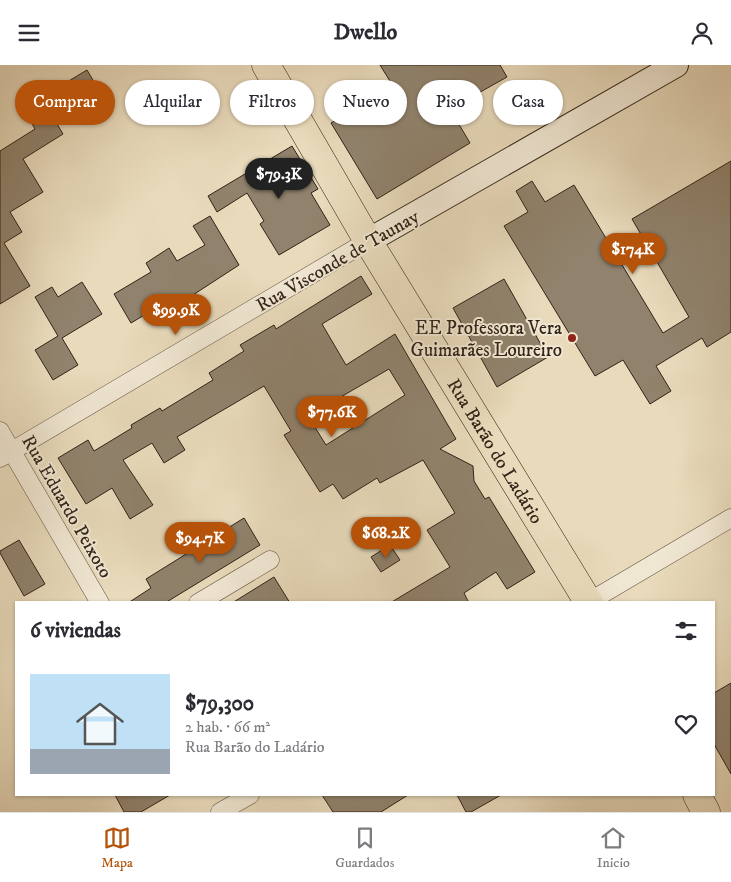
<!DOCTYPE html>
<html lang="es">
<meta charset="utf-8">
<style>
body{margin:0;font-family:"IM FELL DW Pica",serif;background:#f7f7f7;color:#2b2b33;height:100vh;display:flex;flex-direction:column;font-size:19px;white-space:nowrap}
*{box-sizing:border-box;margin:0}
p{font-size:16px;color:#7c7c81}
.icon{flex:none;width:28px;height:28px;fill:none;stroke:currentColor;stroke-width:2;stroke-linecap:round;stroke-linejoin:round}
.map{position:relative;flex:1;overflow:hidden}
.side{position:absolute;left:15px;top:536px;width:700px;height:195px;display:flex;flex-direction:column;background:#fff;border-radius:0px;box-shadow:0 1px 4px #0004}
.side>*{flex:none}
.top-card{position:absolute;left:15px;top:15px;width:701px;height:45px;display:flex;gap:10px}
.price{position:absolute;translate:-50% -42px;padding:0 11px;border-radius:18px;background:#b45309;color:#fff;font-size:16px;line-height:32px;filter:drop-shadow(0 1px 2px #0008)}
.price::after{content:'';position:absolute;left:50%;top:30px;width:15px;height:11px;margin-left:-8px;background:inherit;clip-path:polygon(0 0,100% 0,50% 100%)}
.price.selected{background:#222;color:#fff}
ul{padding:0;list-style:none}
li{display:flex;align-items:center;gap:15px;height:125px;padding:0 15px}
li span{display:grid;place-items:center;flex:none;width:140px;height:100px;border-radius:0px;color:#555}
li>.icon{margin-inline-start:auto}
span .icon{width:60px;height:60px;fill:#fffc;stroke-width:1}
li b{font-size:21px}
h2{display:flex;justify-content:space-between;align-items:center;height:60px;padding:0 15px;font-size:21px}
.chip{padding:0 18px;border-radius:22px;background:#fff;box-shadow:0 1px 4px #0004;font-size:18px;line-height:45px}
.chip.selected{background:#b45309;color:#fff}
header{display:flex;justify-content:space-between;align-items:center;height:65px;padding:0 15px;background:#fff;font-size:22px;font-weight:800}
.menu{display:flex;justify-content:space-around;align-items:center;height:70px;border-top:1px solid #e1e1e2;background:#fff;font-size:14px;color:#7c7c81}
.menu a{display:grid;justify-items:center;gap:2px}
.menu .selected{color:#b45309}
.map>svg:first-child{display:block}
.building{fill:#90826c;stroke:#312317;fill-rule:evenodd}
.lines{fill:none;stroke-linecap:round;stroke-linejoin:round}
.street-casing{stroke:#5f5140;stroke-width:19}
.secondary-casing{stroke:#312317;stroke-width:26}
.primary-casing{stroke:#312317;stroke-width:29}
.street{stroke:#f0e7d3;stroke-width:18}
.secondary{stroke:#f0e7d3;stroke-width:24}
.primary{stroke:#e8dabb;stroke-width:28}
.poi-dot{fill:#8f2418;stroke:#f0e7d3;stroke-width:2}
.labels{text-anchor:middle;stroke-width:4;stroke-linejoin:round;paint-order:stroke}
.street-label{font-size:19px;fill:#312317;stroke:#f0e7d3}
.poi-label{font-size:19px;fill:#312317;stroke:#f0e7d3;text-anchor:end}
</style>
<header><svg class="icon" aria-label="menu" viewBox="0 0 24 24"><path d="M4 6h16M4 12h16M4 18h16"/></svg>Dwello<svg class="icon" aria-label="person" viewBox="0 0 24 24"><circle cx="12" cy="8" r="4"/><path d="M4 21q1-7 8-7t8 7"/></svg></header>
<div class="map">
<svg width="731" height="747" viewBox="0 0 731 747">
<rect width="100%" height="100%" fill="#e8dabb"/>
<filter id="stains"><feTurbulence type="fractalNoise" baseFrequency=".004" numOctaves="4"/><feColorMatrix values="0 0 0 0 .2 0 0 0 0 .09 0 0 0 0 .02 0 0 0 .5 -.17"/></filter>
<radialGradient id="worn" r=".72"><stop offset=".6" stop-color="#630" stop-opacity="0"/><stop offset="1" stop-color="#630" stop-opacity=".3"/></radialGradient>
<path class="building" d="M380,0h120l7,12 -57,32 20,34 -93,56 -46,-76 62,-37z
M87,5l23,39 -20,12 -23,-39z
M39,29l24,40 -40,25 20,33 -33,20 12,20 -18,11 26,43 -30,18v-153l35,-22 -14,-24z
M292,81l26,43 -7,4 19,32 -51,30 -19,-31 4,-3 -17,-28 -30,19 -9,-16z
M731,96v171l-24,15 -5,-9 -46,28 15,25 -21,13 -27,-44 -28,16 -91,-150 24,-14 -12,-21 16,-10 13,21 29,-17 89,148 26,-16 -57,-98z
M210,151l29,49 -66,43 -5,-7 -37,22 -17,-29 37,-22 -5,-9 23,-15 8,13 28,-16 -12,-19z
M361,211l11,18 -50,30 24,41 49,-31 61,105 -16,10 33,17 1,15 11,18 4,-2 46,75 -28,17 -11,-17 -32,21 5,10h-79l60,-36 -23,-37 28,-17 -32,-53 -43,23 -3,-5 -34,21 -10,-15 -13,8 -36,-57 7,-4 -27,-45 -87,51 8,13 -21,13 -12,-20 -29,17 30,45 -23,14 -18,-31 -26,16 -28,-46 30,-18 6,11 38,-23 -1,-3 29,-17 2,3 51,-31 -4,-7 35,-22 -4,-6 34,-20 2,4zM389,304l16,26 -79,50 -18,-29z
M504,214l44,78 -51,30 -44,-79z
M82,217l20,32 -40,24 16,27 -25,15 -18,-30 23,-14 -23,-39 17,-10 6,10z
M244,453l16,27 -95,58h-37l23,-15 -5,-9z
M19,475l26,44 -21,12 -24,-43v-2z
M390,480l10,15 -19,12 -10,-15z
M274,512l16,26h-58z
M731,618v91l-17,-30v-51z
M115,730h55l-29,17h-17z
M322,730h86l-27,17h-48z
M457,730h44l-30,17h-5z"/>
<g class="lines">
<defs>
<path id="street" d="M0,366l100,172
M0,393l368,-217
M198,538l72,-43
M587,538l144,-85
M220,747l30,-17"/>
<path id="secondary" d="M368,176l308,-176"/>
<g id="primary">
<path id="s1" d="M266,0l102,176 221,362"/>
<path d="M697,730l9,17"/>
</g>
</defs>
<use href="#street" class="street-casing"/>
<use href="#secondary" class="secondary-casing"/>
<use href="#primary" class="primary-casing"/>
<use href="#street" class="street"/>
<use href="#secondary" class="secondary"/>
<use href="#primary" class="primary"/>
</g>
<circle class="poi-dot" cx="572" cy="273" r="5"/>
<g class="labels">
<g class="street-label">
<text transform="translate(337 195) rotate(-30)" y="7">Rua Visconde de Taunay</text>
<text dy="7" stroke="none"><textPath href="#s1" startOffset="449">Rua Barão do Ladário</textPath></text>
<text transform="translate(68 441) rotate(60)" y="7">Rua Eduardo Peixoto</text>
</g>
<g class="poi-label">
<text x="562" y="269">EE Professora Vera<tspan x="562" dy="22">Guimarães Loureiro</tspan></text>
</g>
</g>
<rect width="100%" height="100%" filter="url(#stains)"/>
<rect width="100%" height="100%" fill="url(#worn)"/>
</svg>
<b class="price selected" style="left:279px;top:135px">$79.3K</b>
<b class="price" style="left:633px;top:210px">$174K</b>
<b class="price" style="left:176px;top:271px">$99.9K</b>
<b class="price" style="left:332px;top:373px">$77.6K</b>
<b class="price" style="left:386px;top:494px">$68.2K</b>
<b class="price" style="left:200px;top:499px">$94.7K</b>
<div class="top-card">
<a class="chip selected">Comprar</a>
<a class="chip">Alquilar</a>
<a class="chip">Filtros</a>
<a class="chip">Nuevo</a>
<a class="chip">Piso</a>
<a class="chip">Casa</a>
</div>
<section class="side">
<h2>6 viviendas<svg class="icon" aria-label="filters" viewBox="0 0 24 24"><path d="M4 7h16M4 17h16"/><circle cx="9" cy="7" r="2"/><circle cx="15" cy="17" r="2"/></svg></h2>
<ul>
<li><span style="background:linear-gradient(#bfe0f5 75%,#9aa5b1 0)"><svg class="icon" aria-label="home" viewBox="0 0 24 24"><path d="M3 11l9-7 9 7M6 9v11h12V9"/></svg></span><div><b>$79,300</b><p>2 hab. · 66 m²</p><p>Rua Barão do Ladário</p></div><svg class="icon" aria-label="heart" viewBox="0 0 24 24"><path d="M12 20l-8-8c-3-5 5-10 8-4 3-6 11-1 8 4z"/></svg></li>
</ul>
</section>
</div>
<nav class="menu">
<a class="selected"><svg class="icon" aria-label="map" viewBox="0 0 24 24"><path d="M3 6l6-2 6 2 6-2v14l-6 2-6-2-6 2zM9 4v14M15 6v14"/></svg>Mapa</a>
<a><svg class="icon" aria-label="saved" viewBox="0 0 24 24"><path d="M7 4h10v16l-5-4-5 4z"/></svg>Guardados</a>
<a><svg class="icon" aria-label="home" viewBox="0 0 24 24"><path d="M3 11l9-7 9 7M6 9v11h12V9"/></svg>Inicio</a>
</nav>
